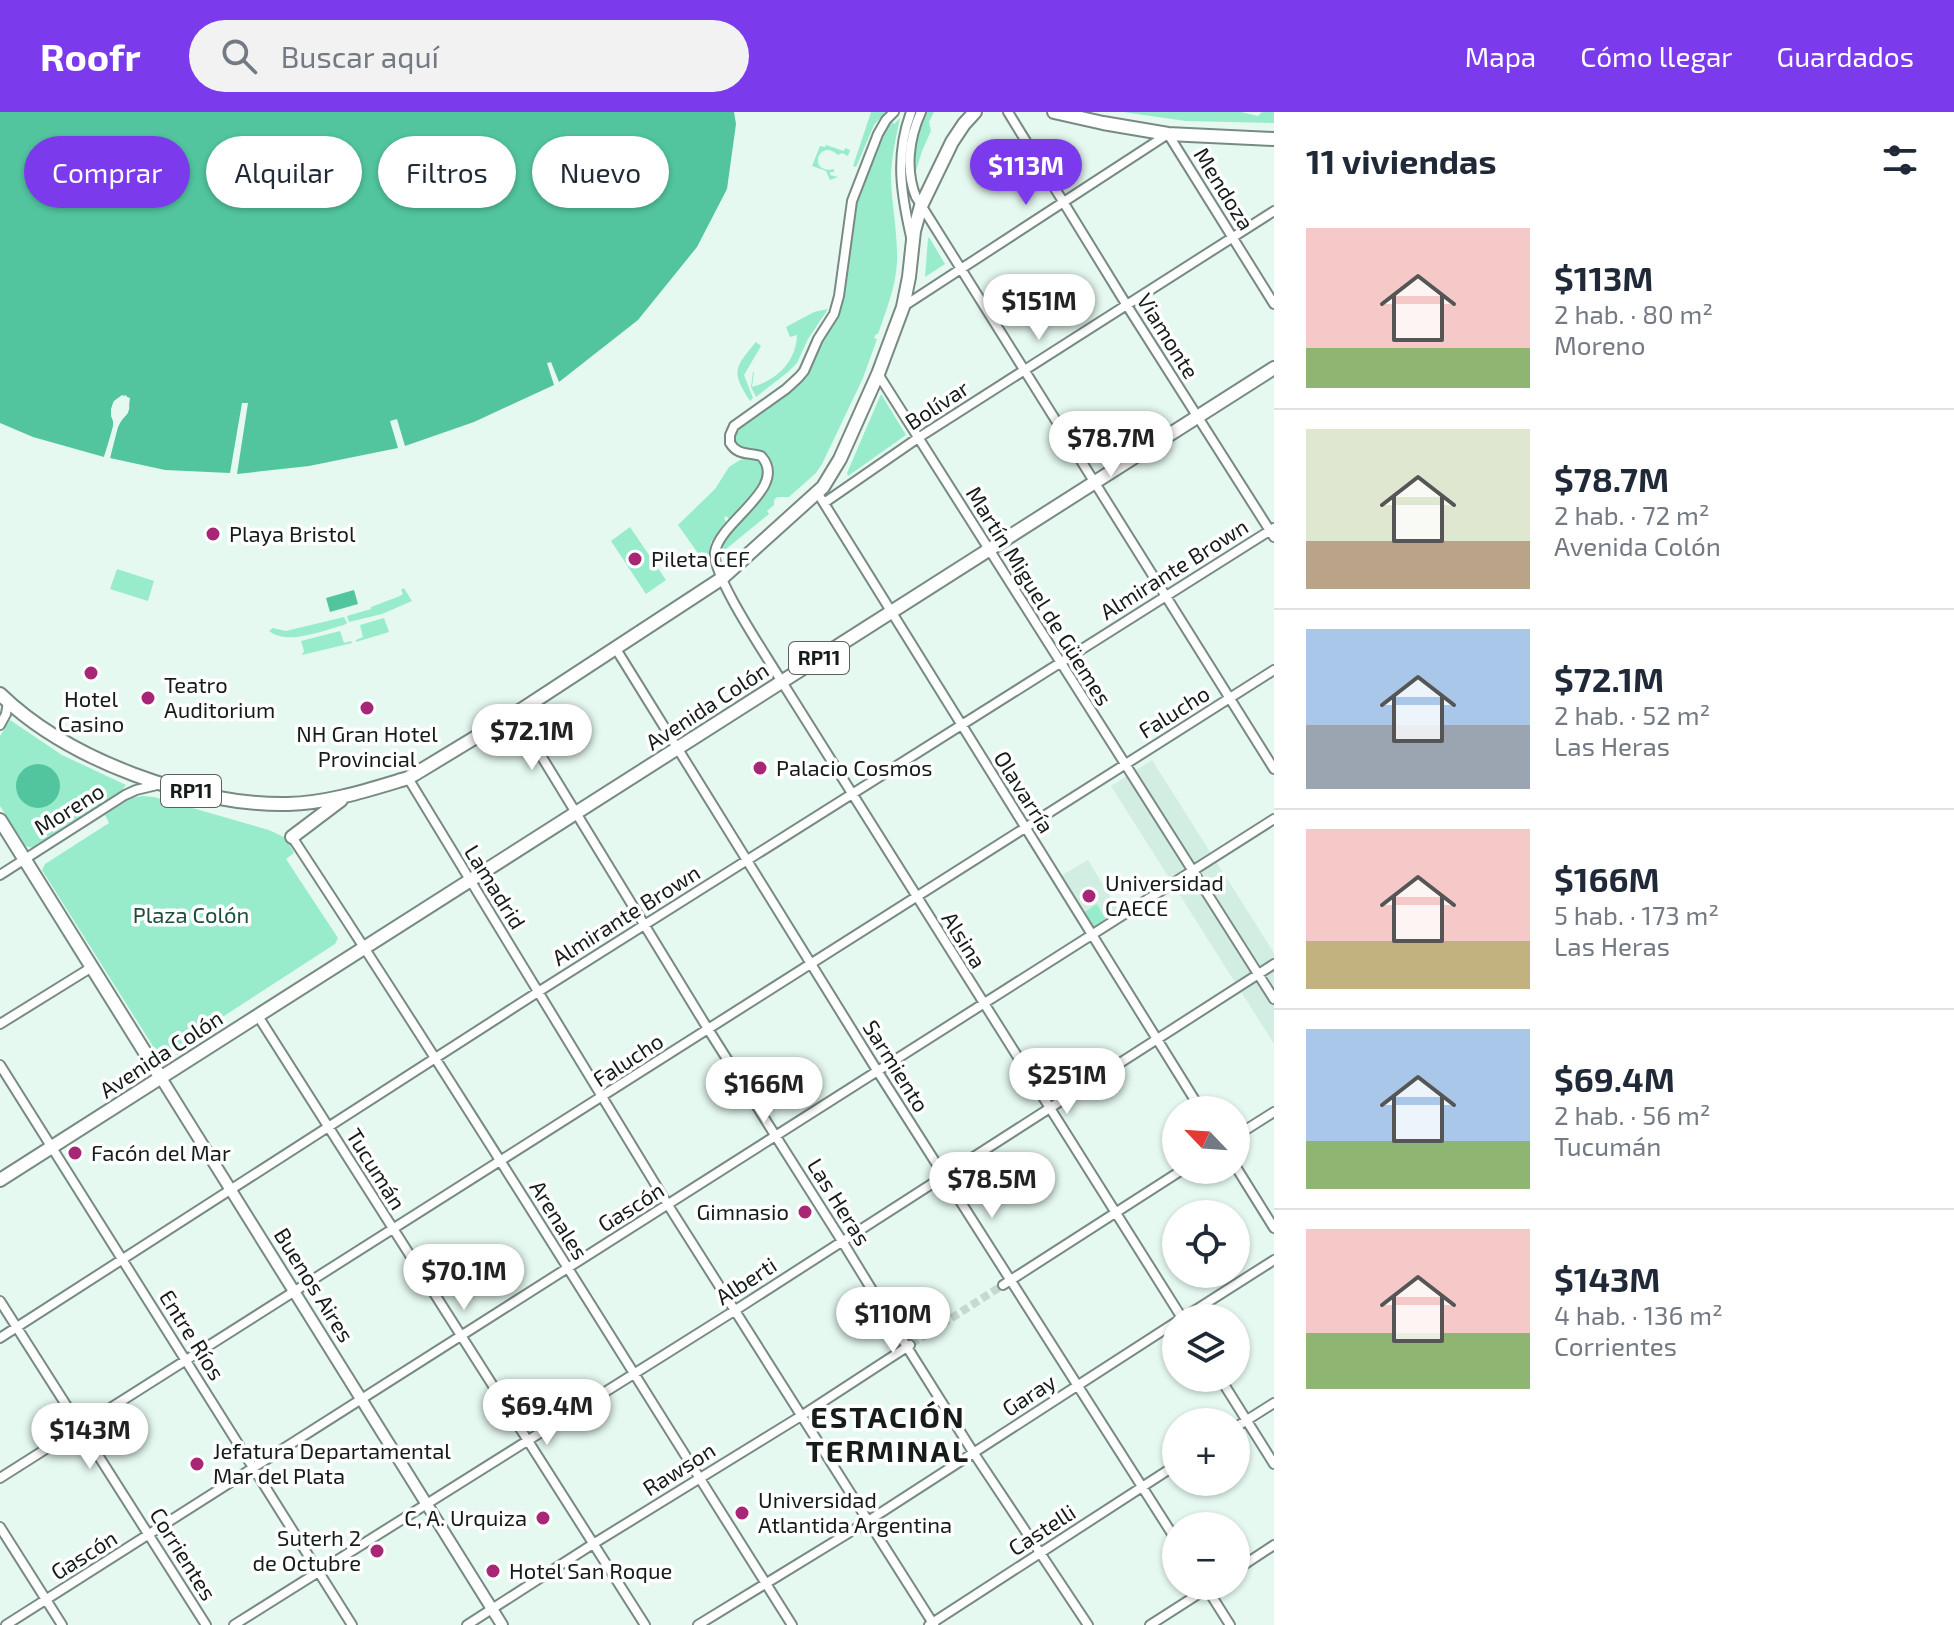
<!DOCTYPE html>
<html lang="es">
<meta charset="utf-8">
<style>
body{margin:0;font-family:"Exo 2",sans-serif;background:#f2f2f3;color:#1f2937;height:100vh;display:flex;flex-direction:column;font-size:30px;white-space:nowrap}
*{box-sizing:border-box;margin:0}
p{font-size:26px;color:#747a83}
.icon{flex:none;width:44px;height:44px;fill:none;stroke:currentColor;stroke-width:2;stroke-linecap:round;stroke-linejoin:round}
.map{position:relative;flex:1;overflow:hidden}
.details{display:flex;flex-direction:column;background:#fff;width:680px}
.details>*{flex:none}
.top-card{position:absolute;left:24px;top:24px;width:760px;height:72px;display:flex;gap:16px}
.needle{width:52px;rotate:295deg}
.tools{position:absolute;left:1162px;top:984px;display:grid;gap:16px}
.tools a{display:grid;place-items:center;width:88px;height:88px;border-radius:50%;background:#fff;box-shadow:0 2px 6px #0004;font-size:40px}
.price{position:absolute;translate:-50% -68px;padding:0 18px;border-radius:28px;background:#fff;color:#222;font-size:26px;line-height:52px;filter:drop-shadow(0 2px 4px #0008)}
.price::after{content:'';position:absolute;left:50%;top:48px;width:24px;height:18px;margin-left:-12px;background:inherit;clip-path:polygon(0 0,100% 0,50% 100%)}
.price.current{background:#7c3aed;color:#fff}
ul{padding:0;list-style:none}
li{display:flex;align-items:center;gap:24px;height:200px;padding:0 32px}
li+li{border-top:2px solid #e0e1e3}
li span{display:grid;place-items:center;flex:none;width:224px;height:160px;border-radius:0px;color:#555}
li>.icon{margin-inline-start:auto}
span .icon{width:96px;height:96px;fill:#fffc;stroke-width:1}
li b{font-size:34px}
h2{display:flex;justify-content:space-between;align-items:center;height:96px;padding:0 32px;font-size:34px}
.tag{padding:0 28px;border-radius:36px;background:#fff;box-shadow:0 2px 6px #0004;font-size:28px;line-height:72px}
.tag.current{background:#7c3aed;color:#fff}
header{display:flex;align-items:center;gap:48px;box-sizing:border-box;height:112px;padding:0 40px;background:#7c3aed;color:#fff}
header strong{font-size:38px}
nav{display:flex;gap:44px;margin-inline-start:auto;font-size:28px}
.search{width:560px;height:72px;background:#f2f2f3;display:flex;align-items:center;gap:20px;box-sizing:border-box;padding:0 28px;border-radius:44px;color:#747a83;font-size:30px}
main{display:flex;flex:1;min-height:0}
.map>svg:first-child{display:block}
.built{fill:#d2eee2}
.green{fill:#98eccc}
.water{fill:#52c59f}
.pier{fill:#e5f9f0}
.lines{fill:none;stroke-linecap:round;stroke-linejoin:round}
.minor-tunnel{stroke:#c6d8d0;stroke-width:8;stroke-dasharray:8 4;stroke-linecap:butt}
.minor-casing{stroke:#788a82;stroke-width:12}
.tertiary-casing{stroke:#788a82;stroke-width:14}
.primary-casing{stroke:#788a82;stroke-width:16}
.minor{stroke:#fff;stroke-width:8}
.tertiary{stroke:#fff;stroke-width:10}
.primary{stroke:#fff;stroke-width:12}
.poi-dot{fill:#a72675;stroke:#fff;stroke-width:3}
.labels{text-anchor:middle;stroke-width:7;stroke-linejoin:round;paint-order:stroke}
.shield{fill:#fff;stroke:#5b605e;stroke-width:2}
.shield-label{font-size:20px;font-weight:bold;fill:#151c19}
.street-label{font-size:22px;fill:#151c19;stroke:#fff}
.poi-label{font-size:22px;fill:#151c19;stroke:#fff;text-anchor:start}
.park-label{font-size:22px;fill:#1d4d3d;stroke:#fff}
.district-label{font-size:30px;font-weight:bold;letter-spacing:2px;fill:#151c19;stroke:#fff}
</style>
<header>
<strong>Roofr</strong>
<div class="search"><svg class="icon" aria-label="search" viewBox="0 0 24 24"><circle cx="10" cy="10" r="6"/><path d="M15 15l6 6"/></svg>Buscar aquí</div>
<nav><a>Mapa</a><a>Cómo llegar</a><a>Guardados</a></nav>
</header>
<main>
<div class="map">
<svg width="1274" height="1513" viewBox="0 0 1274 1513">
<rect width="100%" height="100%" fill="#e5f9f0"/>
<path class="built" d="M1152,648l122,193v91l-163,-258z
M1088,748l33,54 -30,19 -34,-55z"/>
<path class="green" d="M871,0h14l-11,13 -18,42 -3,-1z
M926,0h8l-5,10 2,9 -9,20 -6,20 -3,-2c0,-19 5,-40 13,-57z
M1123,0h118l17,4 4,-4h12v11l-88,-2z
M900,6c-4,19 -8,37 -9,56 0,29 7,58 6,88 -1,24 -11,49 -19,72h-2l-2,4 3,1 -14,39 -41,86 -6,9 -27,24h-12l-3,3v5l-7,6 2,3 -49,40c5,-32 73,-67 49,-97 -7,-9 -15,-4 -24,-7 -3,0 -8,-4 -11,-6v-10l5,-7 53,-39 44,-71 20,-118 27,-68 8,-10 3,3z
M826,33l18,6 1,-3 5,2 -2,6 -6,-3 -4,2c-20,-18 -31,20 -4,14v3h-4v3l8,2 -8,3 -4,-9 -14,-5 8,-20 5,1z
M929,125l16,27 -20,13 3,-38z
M828,197l-20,30 -11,24 -9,9 -32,25 -5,-10 2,-15h1l-2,15c25,-7 44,-25 45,-52l-7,2 -4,-10 28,-15z
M756,230l5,4 -17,29 9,23 -3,3c-19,-29 -16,-33 6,-59z
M881,282l25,41 -58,41 -1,-3z
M748,346c40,6 -7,50 -18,62l-4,-4 -2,2 2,4 -15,20 -4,20 -2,1 -27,-38 37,-36 14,-22 11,-7z
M630,415l36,53 -20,14 -35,-53z
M117,457l37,12 -6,20 -38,-12z
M404,476l8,13 -30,13 -33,8 -2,-6 24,-7v-2l29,-11 3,-2 -2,-4z
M344,505l3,6 -3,2c-21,5 -56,21 -75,6l4,-3 13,3z
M384,506l5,14 -33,10v-2l7,-3 -3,-12z
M340,519l4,12 7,-2 1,2 -50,12 2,-4 -3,-10z
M10,608l52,35 64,30 -4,5 -89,58 -7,-2 -26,-40v-70z
M142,684l12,1 115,33 17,8 8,15 -8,6 52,79 -3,6 -171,111 -8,-4 -114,-181 3,-6 64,-41 -4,-8 27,-17z
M1097,792l10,18 -16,11 -8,-20z"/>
<path class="water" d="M0,0h734l2,12 -9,65 -30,58 -59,73 -79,62 -8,-20 -4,1 7,22 -80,37 -69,24 -8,-27 -7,2 8,27 -89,18 -72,8 11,-71h-6l-12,70 -65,-3 -55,-12c2,-10 4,-24 9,-33 7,-14 15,-12 7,-30l-12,6c-5,12 -1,11 -1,21 1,10 -6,25 -9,35l-71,-20 -33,-14z
M354,478l4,14 -28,8 -4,-14z
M16 674a22 22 0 1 1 44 0a22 22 0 1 1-44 0Z"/>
<path class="pier" d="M122,283l8,3 -2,15 -9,10 -10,39 -6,-1 11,-38 -3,-7v-7l3,-8z"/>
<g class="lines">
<path class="minor-tunnel" d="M911,1232l92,-59"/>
<defs>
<path id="minor" d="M894,0l-8,8 -8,14 -26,67 -13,95 -5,18 -16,25 -14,32 -5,6 -13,12 -52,37 -4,9v8c8,13 18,9 31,13 29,31 -42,66 -46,96 -4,23 53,106 67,130l400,636
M921,0c-12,26 -16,58 -5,85l358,572
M1008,0l118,192 148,233
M911,125c-10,-44 -16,-82 0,-125
M904,194l264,-172 106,170
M878,262l396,625
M817,380l384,618
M824,391l94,-65 356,-227
M616,537l262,423 298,468
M515,601l193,316 134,212 65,106 66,105 115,173
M0,613l6,-11 2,-12
M408,666l260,427 266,420
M292,725c171,260 334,525 500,788
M0,763l125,-80 11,-5 25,-6
M258,904l387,609
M0,912l92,-57
M0,953l352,560
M1236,1024l38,-24
M1236,1055l38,61
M1003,1173l179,-115
M0,1189l206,324
M1183,1206l91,-58
M0,1226l538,-346 736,-464
M1220,1266l54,86
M1236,1315l38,-24
M0,1366l1274,-808
M0,1415l62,98
M1236,1458l38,-25
M1206,1475l24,38
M6,1513l1268,-806
M234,1513l500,-314 540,-347
M467,1513l126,-81 208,-128 109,-71
M698,1513l170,-104 308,-199
M929,1513l247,-160
M1150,1513l61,-39"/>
<path id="tertiary" d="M161,966l341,547"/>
<path id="primary" d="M1054,0l49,11 65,11 106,5
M0,582c68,66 193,112 288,110 41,-1 80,-14 120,-26l7,-4 109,-66 197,-129 102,-92 17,-28 38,-85 25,-67 6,-30 5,-46 7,-25 31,-64 12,-18 11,-12
M0,708l161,258
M292,725l49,-37
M0,1068l1274,-812"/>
</defs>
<use href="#minor" class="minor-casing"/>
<use href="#tertiary" class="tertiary-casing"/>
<use href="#primary" class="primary-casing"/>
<use href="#minor" class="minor"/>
<use href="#tertiary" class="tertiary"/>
<use href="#primary" class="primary"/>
</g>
<g class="poi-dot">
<circle cx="213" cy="422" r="8"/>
<circle cx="635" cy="447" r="8"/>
<circle cx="91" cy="561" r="8"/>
<circle cx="148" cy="586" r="8"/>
<circle cx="367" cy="596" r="8"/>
<circle cx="760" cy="656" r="8"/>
<circle cx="1089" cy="784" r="8"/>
<circle cx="75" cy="1041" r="8"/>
<circle cx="805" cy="1100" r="8"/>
<circle cx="197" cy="1352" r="8"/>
<circle cx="742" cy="1401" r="8"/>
<circle cx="543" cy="1406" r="8"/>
<circle cx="377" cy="1439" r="8"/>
<circle cx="493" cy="1459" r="8"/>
</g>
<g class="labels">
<g class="shield">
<rect x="789" y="530" width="60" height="32" rx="6"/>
<rect x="161" y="663" width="60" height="32" rx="6"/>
</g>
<g class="shield-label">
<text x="819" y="553">RP11</text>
<text x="191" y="686">RP11</text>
</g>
<g class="street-label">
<text transform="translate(1224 77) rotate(58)" y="8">Mendoza</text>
<text transform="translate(1168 224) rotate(58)" y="8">Viamonte</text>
<text transform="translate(937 293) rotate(-33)" y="8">Bolívar</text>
<text transform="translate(1174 457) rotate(-32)" y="8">Almirante Brown</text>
<text transform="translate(1039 484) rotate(58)" y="8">Martín Miguel de Güemes</text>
<text transform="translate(707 594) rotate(-33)" y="8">Avenida Colón</text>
<text transform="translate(1174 600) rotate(-32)" y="8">Falucho</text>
<text transform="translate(1024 680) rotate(58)" y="8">Olavarría</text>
<text transform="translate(69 697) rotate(-32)" y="8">Moreno</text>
<text transform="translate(495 775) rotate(58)" y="8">Lamadrid</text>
<text transform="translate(626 803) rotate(-32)" y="8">Almirante Brown</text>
<text transform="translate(964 828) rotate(58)" y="8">Alsina</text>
<text transform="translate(161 942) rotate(-33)" y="8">Avenida Colón</text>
<text transform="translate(628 948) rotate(-33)" y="8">Falucho</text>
<text transform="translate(896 954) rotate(58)" y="8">Sarmiento</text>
<text transform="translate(376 1057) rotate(58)" y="8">Tucumán</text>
<text transform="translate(839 1090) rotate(58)" y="8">Las Heras</text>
<text transform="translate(631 1095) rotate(-32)" y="8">Gascón</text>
<text transform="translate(559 1108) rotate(58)" y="8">Arenales</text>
<text transform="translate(746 1169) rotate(-33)" y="8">Alberti</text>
<text transform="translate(314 1173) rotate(58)" y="8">Buenos Aires</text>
<text transform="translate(192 1223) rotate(58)" y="8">Entre Ríos</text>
<text transform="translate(1029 1283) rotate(-33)" y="8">Garay</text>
<text transform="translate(679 1357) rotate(-32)" y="8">Rawson</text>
<text transform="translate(1042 1418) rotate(-33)" y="8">Castelli</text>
<text transform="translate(183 1442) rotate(58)" y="8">Corrientes</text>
<text transform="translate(84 1443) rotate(-32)" y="8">Gascón</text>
</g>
<g class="poi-label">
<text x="229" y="430">Playa Bristol</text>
<text x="651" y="455">Pileta CEF</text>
<text x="164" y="581">Teatro<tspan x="164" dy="25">Auditorium</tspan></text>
<text x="91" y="595" text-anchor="middle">Hotel<tspan x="91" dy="25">Casino</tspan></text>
<text x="367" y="630" text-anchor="middle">NH Gran Hotel<tspan x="367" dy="25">Provincial</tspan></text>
<text x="776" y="664">Palacio Cosmos</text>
<text x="1105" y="779">Universidad<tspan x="1105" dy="25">CAECE</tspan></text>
<text x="91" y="1049">Facón del Mar</text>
<text x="789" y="1108" text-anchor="end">Gimnasio</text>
<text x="213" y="1347">Jefatura Departamental<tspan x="213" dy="25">Mar del Plata</tspan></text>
<text x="758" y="1396">Universidad<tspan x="758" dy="25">Atlantida Argentina</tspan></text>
<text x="527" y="1414" text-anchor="end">C, A. Urquiza</text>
<text x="361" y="1434" text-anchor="end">Suterh 2<tspan x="361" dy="25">de Octubre</tspan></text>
<text x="509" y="1467">Hotel San Roque</text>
</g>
<g class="park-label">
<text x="191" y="811">Plaza Colón</text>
</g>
<g class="district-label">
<text x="888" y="1316">ESTACIÓN<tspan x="888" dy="34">TERMINAL</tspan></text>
</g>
</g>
</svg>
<div class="tools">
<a><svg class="needle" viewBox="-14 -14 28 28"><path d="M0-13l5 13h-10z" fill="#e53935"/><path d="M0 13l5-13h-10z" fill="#747a83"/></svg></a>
<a><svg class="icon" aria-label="locate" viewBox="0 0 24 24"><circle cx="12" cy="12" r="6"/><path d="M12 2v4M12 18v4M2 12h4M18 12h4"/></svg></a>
<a><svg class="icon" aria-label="layers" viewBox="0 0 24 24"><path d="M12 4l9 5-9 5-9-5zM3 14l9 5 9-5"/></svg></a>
<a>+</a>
<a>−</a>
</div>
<b class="price current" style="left:1026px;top:95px">$113M</b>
<b class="price" style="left:1039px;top:230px">$151M</b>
<b class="price" style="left:1111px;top:367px">$78.7M</b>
<b class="price" style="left:532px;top:660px">$72.1M</b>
<b class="price" style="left:1067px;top:1004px">$251M</b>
<b class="price" style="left:764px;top:1013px">$166M</b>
<b class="price" style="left:992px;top:1108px">$78.5M</b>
<b class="price" style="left:464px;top:1200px">$70.1M</b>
<b class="price" style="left:893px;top:1243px">$110M</b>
<b class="price" style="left:547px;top:1335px">$69.4M</b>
<b class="price" style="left:90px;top:1359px">$143M</b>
<div class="top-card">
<a class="tag current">Comprar</a>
<a class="tag">Alquilar</a>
<a class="tag">Filtros</a>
<a class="tag">Nuevo</a>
</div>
</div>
<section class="details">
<h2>11 viviendas<svg class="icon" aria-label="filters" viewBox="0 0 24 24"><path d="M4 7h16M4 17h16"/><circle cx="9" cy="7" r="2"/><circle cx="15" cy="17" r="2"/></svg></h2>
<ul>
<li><span style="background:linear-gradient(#f6c9c9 75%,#8fb573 0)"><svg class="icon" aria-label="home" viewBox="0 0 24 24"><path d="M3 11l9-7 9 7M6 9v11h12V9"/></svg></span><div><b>$113M</b><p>2 hab. · 80 m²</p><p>Moreno</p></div></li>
<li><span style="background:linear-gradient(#dfe7d0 70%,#b9a48a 0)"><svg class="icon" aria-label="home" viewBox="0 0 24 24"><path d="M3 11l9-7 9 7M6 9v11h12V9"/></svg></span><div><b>$78.7M</b><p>2 hab. · 72 m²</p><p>Avenida Colón</p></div></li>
<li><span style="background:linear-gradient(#a9c7e8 60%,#9aa5b1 0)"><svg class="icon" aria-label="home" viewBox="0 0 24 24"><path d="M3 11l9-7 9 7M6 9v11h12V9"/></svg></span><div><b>$72.1M</b><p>2 hab. · 52 m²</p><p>Las Heras</p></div></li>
<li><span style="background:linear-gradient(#f6c9c9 70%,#c2b280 0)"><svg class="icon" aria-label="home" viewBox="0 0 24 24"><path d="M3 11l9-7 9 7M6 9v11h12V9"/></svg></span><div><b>$166M</b><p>5 hab. · 173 m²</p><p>Las Heras</p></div></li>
<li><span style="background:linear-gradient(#a9c7e8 70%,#8fb573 0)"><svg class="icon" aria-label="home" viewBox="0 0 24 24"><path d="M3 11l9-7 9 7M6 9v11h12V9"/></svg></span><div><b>$69.4M</b><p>2 hab. · 56 m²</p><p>Tucumán</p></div></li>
<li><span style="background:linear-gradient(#f6c9c9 65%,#8fb573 0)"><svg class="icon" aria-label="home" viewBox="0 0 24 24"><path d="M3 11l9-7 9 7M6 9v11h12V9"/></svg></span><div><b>$143M</b><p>4 hab. · 136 m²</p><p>Corrientes</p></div></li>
</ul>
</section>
</main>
